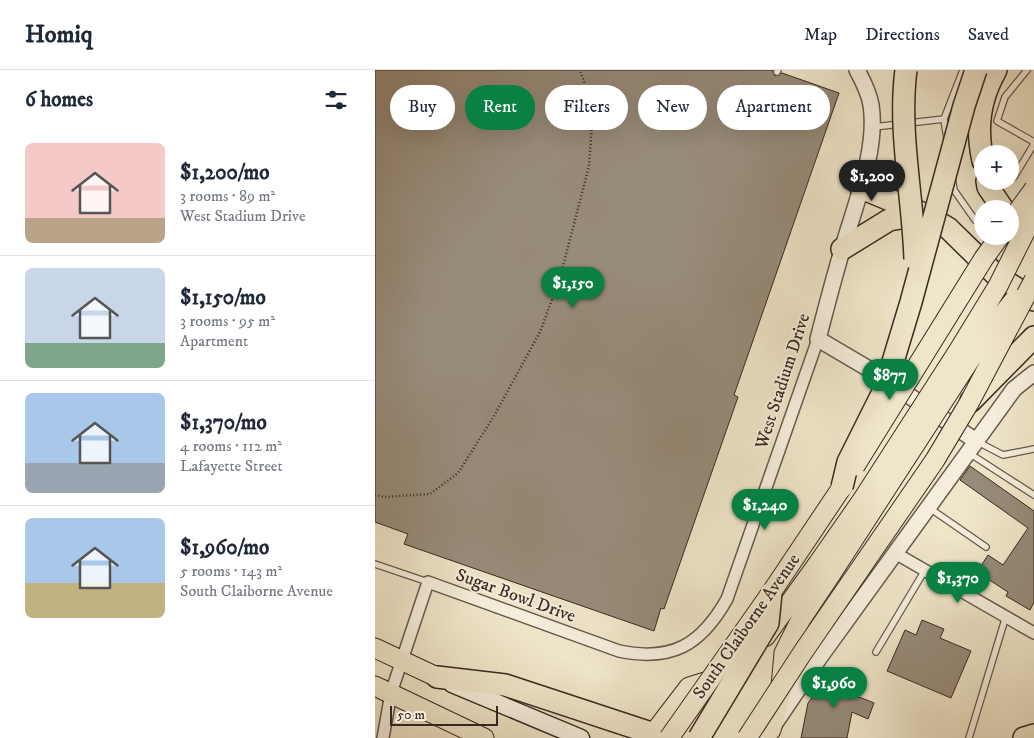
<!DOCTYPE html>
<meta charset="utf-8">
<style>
body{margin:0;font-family:"IM FELL DW Pica",serif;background:#f2f2f3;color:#1f2937;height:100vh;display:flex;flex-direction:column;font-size:19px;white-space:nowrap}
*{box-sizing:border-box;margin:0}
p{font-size:16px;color:#747a83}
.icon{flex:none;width:28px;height:28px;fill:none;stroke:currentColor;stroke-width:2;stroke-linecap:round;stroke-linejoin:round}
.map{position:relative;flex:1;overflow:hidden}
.panel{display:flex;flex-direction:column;background:#fff;width:375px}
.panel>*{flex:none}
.banner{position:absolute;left:15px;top:15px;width:475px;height:45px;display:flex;gap:10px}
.tools{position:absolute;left:599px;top:75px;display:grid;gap:10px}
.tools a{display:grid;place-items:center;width:45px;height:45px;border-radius:50%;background:#fff;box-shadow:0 5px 20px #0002;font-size:25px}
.scale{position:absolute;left:15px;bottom:12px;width:108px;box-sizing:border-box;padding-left:5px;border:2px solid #382a22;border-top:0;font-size:14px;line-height:18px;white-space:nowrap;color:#382a22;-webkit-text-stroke:4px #f5eedc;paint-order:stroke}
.price{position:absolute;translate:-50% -42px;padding:0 11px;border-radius:18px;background:#0b8043;color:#fff;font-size:16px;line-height:32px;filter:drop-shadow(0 1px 2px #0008)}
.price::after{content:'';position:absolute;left:50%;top:30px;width:15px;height:11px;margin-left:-8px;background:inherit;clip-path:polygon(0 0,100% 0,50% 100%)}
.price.on{background:#222;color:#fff}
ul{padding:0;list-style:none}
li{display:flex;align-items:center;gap:15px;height:125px;padding:0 25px}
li+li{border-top:1px solid #e0e1e3}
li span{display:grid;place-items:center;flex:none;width:140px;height:100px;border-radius:8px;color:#555}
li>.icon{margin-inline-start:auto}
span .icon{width:60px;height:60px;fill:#fffc;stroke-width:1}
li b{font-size:21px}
h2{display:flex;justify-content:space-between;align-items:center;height:60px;padding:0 25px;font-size:21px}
.tag{padding:0 18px;border-radius:22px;background:#fff;box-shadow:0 5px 20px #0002;font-size:18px;line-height:45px}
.tag.on{background:#0b8043;color:#fff}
header{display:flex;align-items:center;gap:30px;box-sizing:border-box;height:70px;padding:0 25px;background:#fff;border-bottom:1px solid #e0e1e3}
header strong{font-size:24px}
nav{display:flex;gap:28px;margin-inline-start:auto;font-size:18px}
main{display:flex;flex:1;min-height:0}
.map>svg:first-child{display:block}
.building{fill:#978b79;stroke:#382a22}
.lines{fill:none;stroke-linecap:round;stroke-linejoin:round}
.service-casing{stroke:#66594c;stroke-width:8}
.minor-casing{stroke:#66594c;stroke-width:14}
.tertiary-casing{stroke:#66594c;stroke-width:18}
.secondary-casing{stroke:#382a22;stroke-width:19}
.primary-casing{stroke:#382a22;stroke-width:21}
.motorway-casing{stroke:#382a22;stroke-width:24}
.path{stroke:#382a22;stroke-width:2.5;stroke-dasharray:1 2.5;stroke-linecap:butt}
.service{stroke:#f5eedc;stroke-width:5.5}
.minor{stroke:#f5eedc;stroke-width:11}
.tertiary{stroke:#f5eedc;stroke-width:15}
.secondary{stroke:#f5eedc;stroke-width:16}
.primary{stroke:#efe5c9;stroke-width:19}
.motorway{stroke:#efe5c9;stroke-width:21}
.primary-bridge-casing{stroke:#382a22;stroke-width:21;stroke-linecap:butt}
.motorway-bridge-casing{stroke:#382a22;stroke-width:24;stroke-linecap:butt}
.primary-bridge{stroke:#efe5c9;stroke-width:19}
.motorway-bridge{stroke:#efe5c9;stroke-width:21}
.labels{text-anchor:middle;stroke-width:4;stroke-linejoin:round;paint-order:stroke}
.street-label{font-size:18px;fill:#382a22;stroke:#f5eedc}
</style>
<header>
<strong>Homiq</strong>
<nav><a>Map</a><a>Directions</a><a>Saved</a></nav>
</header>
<main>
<section class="panel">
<h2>6 homes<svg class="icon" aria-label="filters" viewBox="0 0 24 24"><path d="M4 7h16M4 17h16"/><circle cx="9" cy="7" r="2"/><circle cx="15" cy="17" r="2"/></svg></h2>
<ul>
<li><span style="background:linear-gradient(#f6c9c9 75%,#b9a48a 0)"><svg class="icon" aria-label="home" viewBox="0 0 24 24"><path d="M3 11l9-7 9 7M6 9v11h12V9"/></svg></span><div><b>$1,200/mo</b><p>3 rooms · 89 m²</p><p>West Stadium Drive</p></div></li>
<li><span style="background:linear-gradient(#c9d6e8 75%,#7fa58c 0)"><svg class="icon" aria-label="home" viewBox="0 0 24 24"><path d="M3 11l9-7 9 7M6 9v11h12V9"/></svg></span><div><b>$1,150/mo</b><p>3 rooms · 95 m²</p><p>Apartment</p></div></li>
<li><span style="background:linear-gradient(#a9c7e8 70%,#9aa5b1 0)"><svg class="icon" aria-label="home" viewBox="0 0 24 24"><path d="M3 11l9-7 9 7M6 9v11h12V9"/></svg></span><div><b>$1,370/mo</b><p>4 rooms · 112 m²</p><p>Lafayette Street</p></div></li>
<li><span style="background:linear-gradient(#a9c7e8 65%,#c2b280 0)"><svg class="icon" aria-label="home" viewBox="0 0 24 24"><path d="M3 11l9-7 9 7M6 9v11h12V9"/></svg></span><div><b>$1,960/mo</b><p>5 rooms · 143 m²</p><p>South Claiborne Avenue</p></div></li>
</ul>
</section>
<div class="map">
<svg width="659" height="668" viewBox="0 0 659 668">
<rect width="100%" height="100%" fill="#efe5c9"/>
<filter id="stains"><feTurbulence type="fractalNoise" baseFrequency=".004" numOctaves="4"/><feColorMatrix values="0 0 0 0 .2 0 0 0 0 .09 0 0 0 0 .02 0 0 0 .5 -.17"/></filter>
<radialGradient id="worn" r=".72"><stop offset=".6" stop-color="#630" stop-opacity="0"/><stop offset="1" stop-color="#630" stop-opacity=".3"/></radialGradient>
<path class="building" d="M0,0h397l3,6 7,-3 57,20 -105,302 4,2 -74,212 -3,-1 -7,23 -250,-87 4,-10 -33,-12z
M595,396l64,45v91l-4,8 -24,-14 2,-4 -31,-20 11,-17 15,10 25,-37 -68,-48z
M547,550l22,9 -4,9 31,13 -20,47 -64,-27 18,-41 11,5z
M456,603l28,11 -5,11 20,8 -6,16 -16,-7 -5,26h-46l7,-35z"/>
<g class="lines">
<defs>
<path id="service" d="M652,0l-22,27 -8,24 37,21
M402,2l1,-2
M569,49l19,-49
M534,53l35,-4 3,20
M499,57l26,-3
M639,107l20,-33
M577,108l2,12 21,30
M603,372l25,13 31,-6
M594,383l65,42
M553,437l58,40
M0,494l53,18
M501,582l49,-82
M594,668l37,-122"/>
<path id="minor" d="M520,483l139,80
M8,668l8,-45 37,-111 191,69c53,11 82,-6 108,-52l91,-260"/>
<path id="tertiary" d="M482,0c6,11 12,23 14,35 7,44 -16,100 -28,142 -9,30 -17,61 -25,92l56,33 102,69
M390,668l55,-81 194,-268 20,-16"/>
<path id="secondary" d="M77,614l129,54"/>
<path id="primary" d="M396,523l71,-106
M390,567l52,-72
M0,578l62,29
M0,616l109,52
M396,660l9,-32 4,-45 17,-34 30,-45
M278,664l36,-47 29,-9"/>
<path id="motorway" d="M608,91c-7,-33 -4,-61 13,-91
M612,111l1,6 15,22
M486,118l63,26
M467,179l47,-29 35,-6 24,14 48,47 38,25
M596,331l63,-64
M62,607l68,8 161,53
M649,668l10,-3"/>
</defs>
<use href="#service" class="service-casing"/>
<use href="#minor" class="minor-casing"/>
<use href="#tertiary" class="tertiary-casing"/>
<use href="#secondary" class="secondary-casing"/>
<use href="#primary" class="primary-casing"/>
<use href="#motorway" class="motorway-casing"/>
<path class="path" d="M0,425l9,2 46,-3 28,-21 36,-57 46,-84 20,-54 29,-112 3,-42 -5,-34 -7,-20"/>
<use href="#service" class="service"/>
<use href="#minor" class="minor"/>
<use href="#tertiary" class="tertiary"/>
<use href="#secondary" class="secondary"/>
<use href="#primary" class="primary"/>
<use href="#motorway" class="motorway"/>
<defs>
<path id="primary-bridge" d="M635,152l24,-33
M480,396l129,-208 16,-22
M442,495l46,-66 94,-146 41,-67 36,-72
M456,504l155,-239 29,-36
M294,668l102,-145
M372,668l56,-86 132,-192 34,-57 65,-123"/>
<path id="motorway-bridge" d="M531,0c-8,61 7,127 9,189
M467,417l6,-25 37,-74 26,-86 53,-196 12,-36
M324,668l69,-115 3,-30"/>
</defs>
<use href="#primary-bridge" class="primary-bridge-casing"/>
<use href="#motorway-bridge" class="motorway-bridge-casing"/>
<use href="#primary-bridge" class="primary-bridge"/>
<use href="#motorway-bridge" class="motorway-bridge"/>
</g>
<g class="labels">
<g class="street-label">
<text transform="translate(407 311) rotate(-72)" y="6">West Stadium Drive</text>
<text transform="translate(141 525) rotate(20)" y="6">Sugar Bowl Drive</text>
<text transform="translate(371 556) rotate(-55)" y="6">South Claiborne Avenue</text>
</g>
</g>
<rect width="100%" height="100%" filter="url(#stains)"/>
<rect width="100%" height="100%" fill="url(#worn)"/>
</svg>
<div class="tools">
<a>+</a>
<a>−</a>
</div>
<div class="scale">50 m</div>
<b class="price on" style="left:497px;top:132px">$1,200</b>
<b class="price" style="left:198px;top:239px">$1,150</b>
<b class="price" style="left:515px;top:331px">$877</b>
<b class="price" style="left:390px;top:461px">$1,240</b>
<b class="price" style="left:583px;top:534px">$1,370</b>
<b class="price" style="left:459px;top:639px">$1,960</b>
<div class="banner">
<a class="tag">Buy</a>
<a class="tag on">Rent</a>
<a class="tag">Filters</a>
<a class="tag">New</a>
<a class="tag">Apartment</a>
</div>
</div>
</main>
